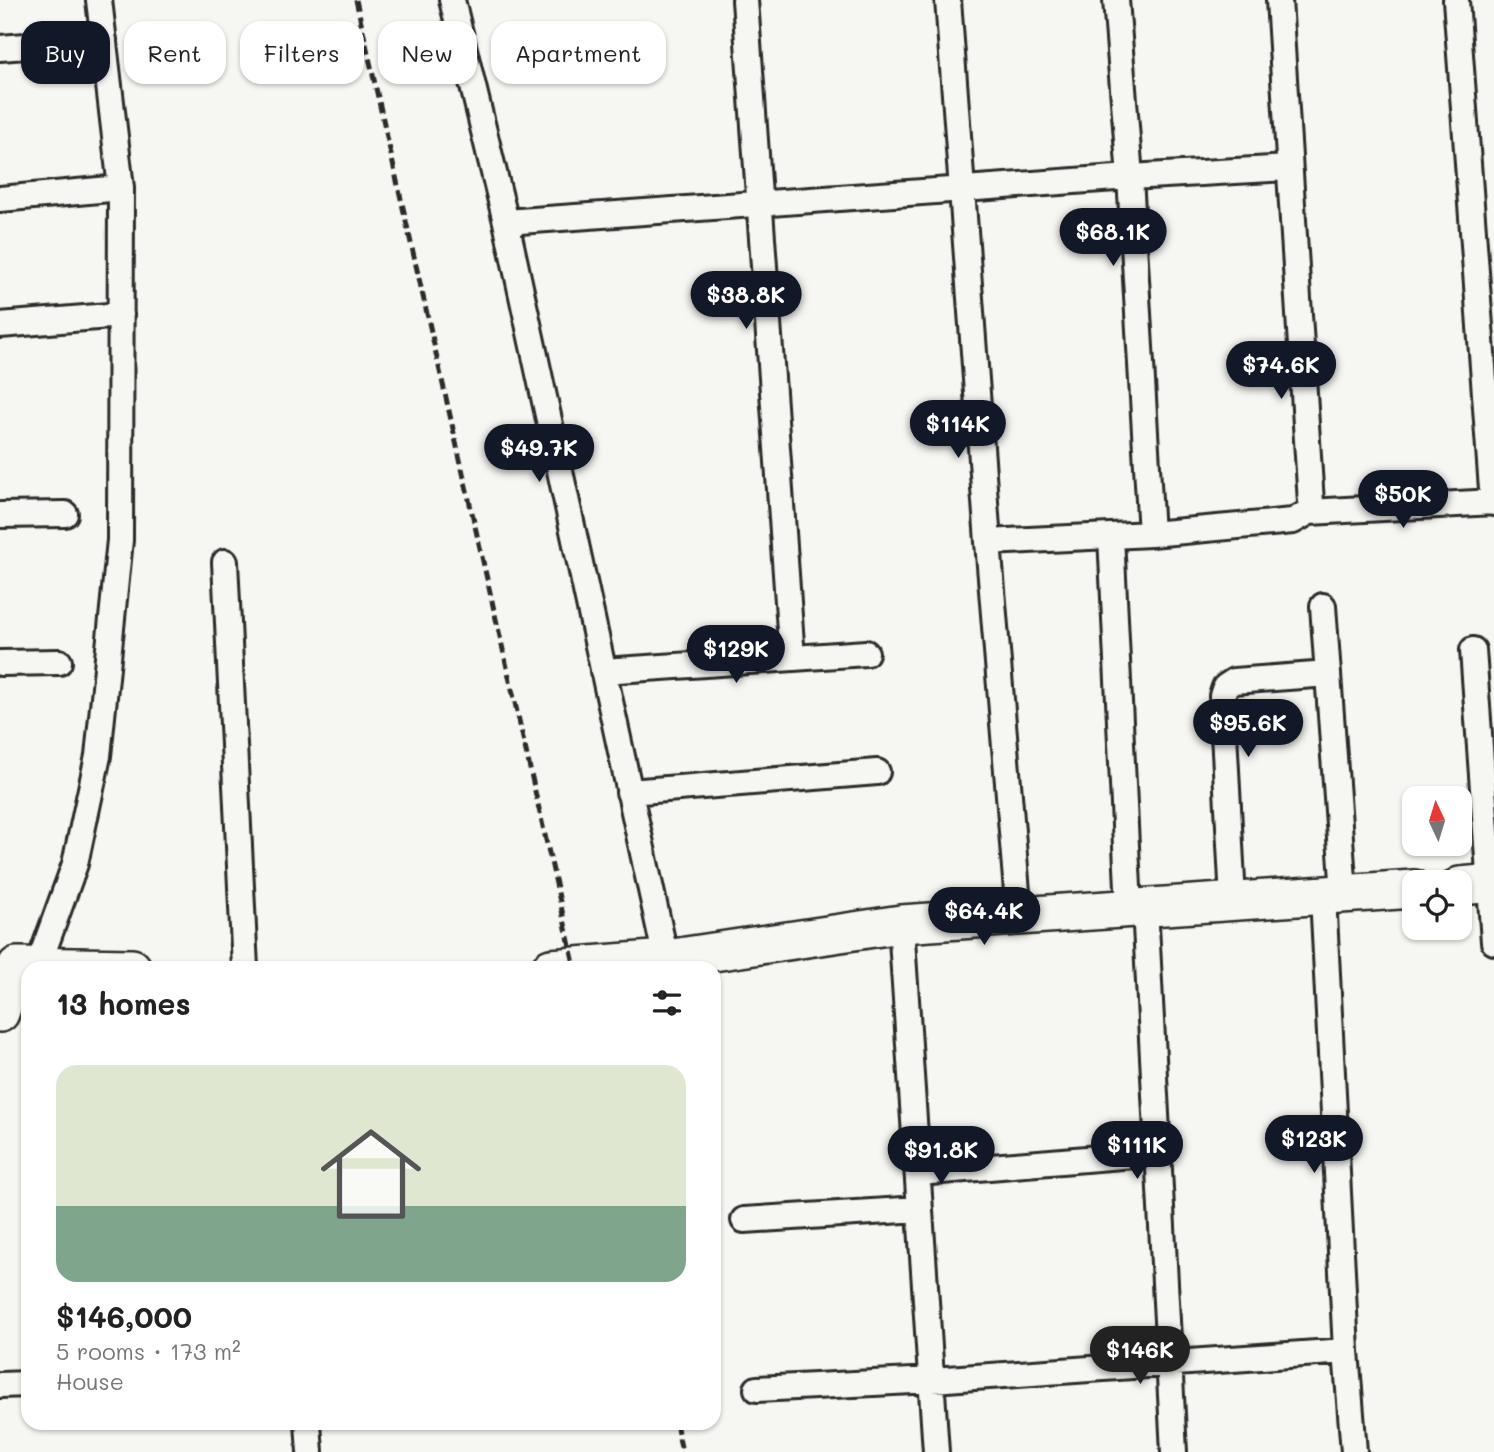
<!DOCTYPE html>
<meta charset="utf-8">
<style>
body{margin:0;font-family:Mali,sans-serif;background:#f2f2f2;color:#222;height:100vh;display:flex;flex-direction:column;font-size:26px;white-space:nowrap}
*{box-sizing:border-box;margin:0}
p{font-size:23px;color:#767676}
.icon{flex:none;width:38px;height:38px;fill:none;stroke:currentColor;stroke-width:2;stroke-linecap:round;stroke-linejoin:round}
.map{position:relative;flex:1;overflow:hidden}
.details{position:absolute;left:21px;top:961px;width:700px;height:469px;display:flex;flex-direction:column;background:#fff;border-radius:21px;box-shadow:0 2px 5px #0004}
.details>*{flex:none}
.top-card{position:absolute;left:21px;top:21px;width:700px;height:63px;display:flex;gap:14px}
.needle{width:46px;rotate:356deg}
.buttons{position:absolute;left:1402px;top:786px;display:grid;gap:14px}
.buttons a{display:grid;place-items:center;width:70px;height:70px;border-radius:14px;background:#fff;box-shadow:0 2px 5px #0004;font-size:35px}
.price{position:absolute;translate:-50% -60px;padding:0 16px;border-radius:24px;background:#111827;color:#fff;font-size:23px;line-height:46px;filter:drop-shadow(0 2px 4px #0008)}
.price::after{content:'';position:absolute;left:50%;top:42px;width:21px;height:16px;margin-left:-10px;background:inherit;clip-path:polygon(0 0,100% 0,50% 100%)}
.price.current{background:#222;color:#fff}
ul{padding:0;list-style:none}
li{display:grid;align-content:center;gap:14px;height:371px;padding:0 35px}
li span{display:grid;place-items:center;height:217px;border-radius:21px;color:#555}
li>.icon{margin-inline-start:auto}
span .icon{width:126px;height:126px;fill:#fffc;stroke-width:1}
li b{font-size:30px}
h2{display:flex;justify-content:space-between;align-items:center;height:84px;padding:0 35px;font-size:30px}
.chip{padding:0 24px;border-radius:21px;background:#fff;box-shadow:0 2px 5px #0004;font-size:24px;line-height:63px}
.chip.current{background:#111827;color:#fff}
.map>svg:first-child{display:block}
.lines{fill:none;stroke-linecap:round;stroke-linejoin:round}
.street-casing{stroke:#2b2b2b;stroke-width:30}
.secondary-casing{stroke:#2b2b2b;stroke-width:42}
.street{stroke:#f6f6f2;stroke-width:24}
.secondary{stroke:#f6f6f2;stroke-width:37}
.rail{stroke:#2b2b2b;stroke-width:5;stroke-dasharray:10 5;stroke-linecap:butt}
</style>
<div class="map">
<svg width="1494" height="1452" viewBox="0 0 1494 1452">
<rect width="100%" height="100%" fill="#f6f6f2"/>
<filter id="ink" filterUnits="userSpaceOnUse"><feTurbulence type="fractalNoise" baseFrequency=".0143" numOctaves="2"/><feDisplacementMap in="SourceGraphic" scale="14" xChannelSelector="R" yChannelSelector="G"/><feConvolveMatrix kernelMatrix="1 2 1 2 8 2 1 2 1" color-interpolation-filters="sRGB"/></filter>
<g filter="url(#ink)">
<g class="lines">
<defs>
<path id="street" d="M452,0l54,222 160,737
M745,0l47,658
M948,0l40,542 31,374
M1116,0l14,177 21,357
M1456,0l37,503
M0,48l104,-8
M0,199l121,-11
M506,222l624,-45 158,-9
M0,325l121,-10
M1309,512l185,-10
M0,515l65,-1
M1111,536l18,372
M988,542l163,-8 142,-13 16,-9 2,-9 -32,-503
M225,562l20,406
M1323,606l21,287
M1473,650l21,292
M0,663l59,-1
M603,671l263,-18
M629,792l248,-20
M1323,895l23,456 8,101
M1233,900l-11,-204 3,-9 9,-6 94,-7
M1145,907l29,545
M901,924l35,528
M38,966l37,-102 23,-108 22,-216 1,-352 -22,-188
M918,1173l240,-20
M744,1220l176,-11
M0,1385l28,-1
M757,1389l175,-9 414,-29
M308,1423l2,29"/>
<path id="secondary" d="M1460,886l34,-3
M551,968l115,-9 235,-35 513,-35
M0,1013l17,-47 115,2"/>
</defs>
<use href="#street" class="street-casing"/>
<use href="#secondary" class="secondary-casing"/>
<use href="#street" class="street"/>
<use href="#secondary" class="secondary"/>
<path class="rail" d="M356,0l219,968
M676,1423l6,29"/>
</g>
</g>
</svg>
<div class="buttons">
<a><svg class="needle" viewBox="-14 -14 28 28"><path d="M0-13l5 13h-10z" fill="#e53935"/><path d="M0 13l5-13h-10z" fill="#767676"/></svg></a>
<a><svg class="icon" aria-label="locate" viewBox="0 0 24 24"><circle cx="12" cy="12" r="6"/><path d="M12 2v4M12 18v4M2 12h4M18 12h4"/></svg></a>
</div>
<b class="price" style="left:1113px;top:268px">$68.1K</b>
<b class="price" style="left:746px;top:331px">$38.8K</b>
<b class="price" style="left:1281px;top:401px">$74.6K</b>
<b class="price" style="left:958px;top:460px">$114K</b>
<b class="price" style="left:539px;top:484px">$49.7K</b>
<b class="price" style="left:1403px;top:530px">$50K</b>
<b class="price" style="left:736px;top:685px">$129K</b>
<b class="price" style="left:1248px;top:759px">$95.6K</b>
<b class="price" style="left:984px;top:947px">$64.4K</b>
<b class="price" style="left:1314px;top:1175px">$123K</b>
<b class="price" style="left:1137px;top:1181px">$111K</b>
<b class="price" style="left:941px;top:1186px">$91.8K</b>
<b class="price current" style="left:1140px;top:1386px">$146K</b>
<div class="top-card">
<a class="chip current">Buy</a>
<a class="chip">Rent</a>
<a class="chip">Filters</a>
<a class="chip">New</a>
<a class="chip">Apartment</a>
</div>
<section class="details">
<h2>13 homes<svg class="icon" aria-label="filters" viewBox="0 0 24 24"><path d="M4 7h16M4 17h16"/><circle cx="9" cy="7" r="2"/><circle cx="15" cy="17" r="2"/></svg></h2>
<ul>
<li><span style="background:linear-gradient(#dfe7d0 65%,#7fa58c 0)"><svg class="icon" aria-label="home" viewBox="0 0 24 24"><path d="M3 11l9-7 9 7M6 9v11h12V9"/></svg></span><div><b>$146,000</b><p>5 rooms · 173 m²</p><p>House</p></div></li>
</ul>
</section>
</div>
